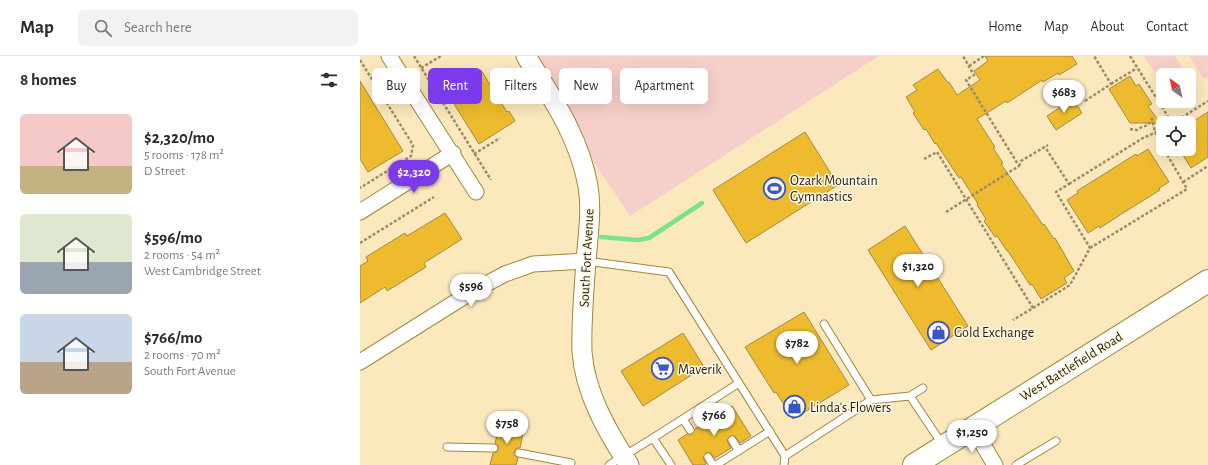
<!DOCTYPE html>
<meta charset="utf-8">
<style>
body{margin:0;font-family:"Alegreya Sans",sans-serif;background:#f2f2f3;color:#2b2b33;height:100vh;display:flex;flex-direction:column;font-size:15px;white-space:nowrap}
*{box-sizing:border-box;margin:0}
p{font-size:13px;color:#7c7c81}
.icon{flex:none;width:22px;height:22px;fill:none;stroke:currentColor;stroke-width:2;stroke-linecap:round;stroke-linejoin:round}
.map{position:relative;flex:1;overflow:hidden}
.panel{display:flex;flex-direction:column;background:#fff;width:360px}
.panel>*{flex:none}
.guide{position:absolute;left:12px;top:12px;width:380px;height:36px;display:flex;gap:8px}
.needle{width:26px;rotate:327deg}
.fabs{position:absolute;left:796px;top:12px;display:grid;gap:8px}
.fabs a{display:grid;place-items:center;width:40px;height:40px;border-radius:6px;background:#fff;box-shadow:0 4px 16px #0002;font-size:20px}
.price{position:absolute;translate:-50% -34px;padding:0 9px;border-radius:14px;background:#fff;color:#222;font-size:13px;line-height:26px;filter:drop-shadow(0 1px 2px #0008)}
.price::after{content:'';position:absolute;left:50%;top:24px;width:12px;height:9px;margin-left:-6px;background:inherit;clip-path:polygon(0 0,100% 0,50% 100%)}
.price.on{background:#7c3aed;color:#fff}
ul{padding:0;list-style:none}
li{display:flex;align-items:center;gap:12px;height:100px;padding:0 20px}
li span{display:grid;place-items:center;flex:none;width:112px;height:80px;border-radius:6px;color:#555}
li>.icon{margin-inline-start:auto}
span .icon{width:48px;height:48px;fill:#fffc;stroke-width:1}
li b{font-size:17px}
h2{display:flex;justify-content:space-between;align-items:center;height:48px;padding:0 20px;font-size:17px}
.chip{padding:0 14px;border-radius:6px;background:#fff;box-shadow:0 4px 16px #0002;font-size:14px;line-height:36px}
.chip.on{background:#7c3aed;color:#fff}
header{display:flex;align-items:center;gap:24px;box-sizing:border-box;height:56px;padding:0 20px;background:#fff;border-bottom:1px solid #e1e1e2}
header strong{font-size:19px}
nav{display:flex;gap:22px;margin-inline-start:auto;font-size:14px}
.search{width:280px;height:36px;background:#f2f2f3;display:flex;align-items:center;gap:10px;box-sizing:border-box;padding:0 14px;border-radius:6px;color:#7c7c81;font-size:15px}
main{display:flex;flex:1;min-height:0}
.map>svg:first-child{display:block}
.green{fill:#f7cfca}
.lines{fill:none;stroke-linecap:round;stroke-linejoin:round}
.stream{stroke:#7be28b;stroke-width:4.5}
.building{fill:#edbb2d;stroke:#a78a3f}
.service-casing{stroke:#a3863b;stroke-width:9}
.minor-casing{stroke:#a3863b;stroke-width:17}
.tertiary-casing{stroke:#a3863b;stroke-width:21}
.primary-casing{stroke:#a3863b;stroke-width:24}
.path{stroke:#9c8c67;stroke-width:2.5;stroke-dasharray:3 2;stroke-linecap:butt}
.service{stroke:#fff;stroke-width:7}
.minor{stroke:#fff;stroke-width:15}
.tertiary{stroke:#fff;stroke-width:19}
.primary{stroke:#fff;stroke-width:22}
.labels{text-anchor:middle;stroke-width:3;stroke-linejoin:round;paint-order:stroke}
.poi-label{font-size:14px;fill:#291d00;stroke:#fdf7e8;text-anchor:start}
.street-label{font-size:14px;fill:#291d00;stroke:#fdf7e8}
</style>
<header>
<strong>Map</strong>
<div class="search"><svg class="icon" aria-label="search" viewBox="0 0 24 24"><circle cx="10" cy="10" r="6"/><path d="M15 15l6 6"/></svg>Search here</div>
<nav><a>Home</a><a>Map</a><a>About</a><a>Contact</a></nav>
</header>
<main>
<section class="panel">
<h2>8 homes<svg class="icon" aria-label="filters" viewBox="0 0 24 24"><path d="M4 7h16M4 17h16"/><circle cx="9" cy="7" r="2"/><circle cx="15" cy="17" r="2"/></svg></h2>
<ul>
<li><span style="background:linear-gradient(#f6c9c9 65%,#c2b280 0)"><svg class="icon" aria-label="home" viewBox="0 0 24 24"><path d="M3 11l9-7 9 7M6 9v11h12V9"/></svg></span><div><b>$2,320/mo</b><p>5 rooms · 178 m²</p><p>D Street</p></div></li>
<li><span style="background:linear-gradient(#dfe7d0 60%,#9aa5b1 0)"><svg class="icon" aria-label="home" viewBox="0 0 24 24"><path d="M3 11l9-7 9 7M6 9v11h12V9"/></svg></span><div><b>$596/mo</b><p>2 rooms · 54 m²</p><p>West Cambridge Street</p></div></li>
<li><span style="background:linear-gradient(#c9d6e8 60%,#b9a48a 0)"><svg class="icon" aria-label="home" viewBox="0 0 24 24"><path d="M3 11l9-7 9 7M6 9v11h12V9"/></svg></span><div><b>$766/mo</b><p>2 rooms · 70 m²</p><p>South Fort Avenue</p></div></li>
</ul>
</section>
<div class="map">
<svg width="848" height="409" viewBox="0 0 848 409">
<rect width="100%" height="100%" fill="#fbe8bd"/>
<path class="green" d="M176,0h343l-249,160 -37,-55 -12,-32z
M784,0h31l12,19h-24v10z
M829,0h19v21l-4,2z"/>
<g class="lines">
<path class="stream" d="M241,181l37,3 11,-2 53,-35"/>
</g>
<path class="building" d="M625,0h87l5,8 -18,11 -1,-2 -15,9 -1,-2 -35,23 -1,-2 -29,18 18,28 -2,1 10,15 -2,1 42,61 1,-1 10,15 1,-1 19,33 -10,7 3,5 -26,16 -9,-15 -2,1 -22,-34h-1l-10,-15 -2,1 -11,-16 2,-2 -9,-14 1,-1 -17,-27 -2,1 -23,-35 -1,1 -9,-15 -2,1 -11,-17 2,-1 -9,-15 11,-7 -4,-5 25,-16 10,14 1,-1 8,13 23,-15 -6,-9 14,-10z
M121,14l26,42 2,-1 6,10 -36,23 -33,-53z
M770,20l6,10 3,-2 13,20 -4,2 12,17h-30l-21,-34z
M0,25l43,70 -35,21 -8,-13z
M713,43l9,14 -26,17 -9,-14z
M848,56v45l-17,11 -12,-19h10v-25z
M445,76l33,53 -92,58 -33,-53z
M788,93l21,33 -10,6 1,2 -37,23 -23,15 -1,-2 -11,7 -21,-33 11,-7 -1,-2 59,-37 1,2z
M85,157l17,26 -38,24 2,4 -39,24 -2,-4 -25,16v-37l8,-5 -2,-4 39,-24 2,3z
M545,170l63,100 -37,24 -63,-100z
M444,256l45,73 -56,34 -17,-27 -2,1 -29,-46z
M323,277l21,34 -61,39 -22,-35z
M372,350l19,30 -11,7 -5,-7h-5l-3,5 4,7 -16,10 -4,-5h-5l-3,5 3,6 -2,1h-11l-15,-25 9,-6h5l3,-5z
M140,367l24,5 -4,20h-3l-3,4v3l4,3 -2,7h-26l3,-12 4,-1 2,-4 -1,-3 -3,-2z"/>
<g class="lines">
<defs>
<path id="service" d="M226,205l83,11 116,184 -1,9
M550,340l32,48
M511,344l39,-4 13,-8
M348,347l6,9
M323,363l7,11
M372,384l7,11
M87,391l47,1
M159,397l52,10
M425,400l86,-56 -47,-76
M348,401l5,8
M249,409l44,-27
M311,409l-18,-27 86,-55
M356,409l54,-34
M656,409l40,-24"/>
<path id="minor" d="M29,0l87,136
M0,156l93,-59
M0,306l113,-71 32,-17 28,-10 53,-3
M613,372l22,37"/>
<path id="tertiary" d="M166,0c26,42 53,80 62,130 4,24 0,50 -2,75 -2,30 -5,61 -4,91 3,41 25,79 47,113"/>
<path id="primary" d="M554,409l294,-184"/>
</defs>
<use href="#service" class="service-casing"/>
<use href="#minor" class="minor-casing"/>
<use href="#tertiary" class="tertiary-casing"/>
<use href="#primary" class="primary-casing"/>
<path class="path" d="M54,0l77,124
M770,0l42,67
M0,4l53,85 -2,11 -51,32
M609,10l15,-10
M61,12l20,-12
M751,28l26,-16
M75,35l26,-16
M725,45l26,-17 -17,-28
M813,67l35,-22
M770,73l7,1 5,-3 6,-2 4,-6 3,13 8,14
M114,98l26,-16
M564,103l13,-7 96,156 -20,12
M659,110l2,-5 27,-16
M823,126l25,-16
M709,128l74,-46 20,-9
M586,156l73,-46 -53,-86 8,-5 -11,-19
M0,187l74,-46
M730,192l97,-59 -23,-40
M673,252l37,-23 20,-37 -34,-56 13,-8 -24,-37"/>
<use href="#service" class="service"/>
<use href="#minor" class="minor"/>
<use href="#tertiary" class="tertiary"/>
<use href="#primary" class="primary"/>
</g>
<defs>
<symbol id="stadium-ring" viewBox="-11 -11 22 22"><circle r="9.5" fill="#fdf7e8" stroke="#3757c8" stroke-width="1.5"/><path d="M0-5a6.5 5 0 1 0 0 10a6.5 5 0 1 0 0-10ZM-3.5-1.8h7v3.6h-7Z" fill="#3757c8"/></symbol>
<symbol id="shop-ring" viewBox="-11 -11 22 22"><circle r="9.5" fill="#fdf7e8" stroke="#3757c8" stroke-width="1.5"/><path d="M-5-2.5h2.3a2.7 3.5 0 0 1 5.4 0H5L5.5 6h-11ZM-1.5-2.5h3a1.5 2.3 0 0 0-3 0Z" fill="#3757c8"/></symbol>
<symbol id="supermarket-ring" viewBox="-11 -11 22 22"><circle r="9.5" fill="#fdf7e8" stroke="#3757c8" stroke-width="1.5"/><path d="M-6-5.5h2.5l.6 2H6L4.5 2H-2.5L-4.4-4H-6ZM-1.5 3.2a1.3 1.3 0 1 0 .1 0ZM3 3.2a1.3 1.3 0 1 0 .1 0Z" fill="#3757c8"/></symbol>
</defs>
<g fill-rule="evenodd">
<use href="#stadium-ring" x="402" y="120" width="25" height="25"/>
<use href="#shop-ring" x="566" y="264" width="25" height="25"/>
<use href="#supermarket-ring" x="290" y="300" width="25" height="25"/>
<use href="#shop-ring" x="422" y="338" width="25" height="25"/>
</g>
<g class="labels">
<g class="poi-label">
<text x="430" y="129">Ozark Mountain<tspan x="430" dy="16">Gymnastics</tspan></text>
<text x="594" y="281">Gold Exchange</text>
<text x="318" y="318">Maverik</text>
<text x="450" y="356">Linda's Flowers</text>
</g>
<g class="street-label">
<text transform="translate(226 202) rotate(-87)" y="5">South Fort Avenue</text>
<text transform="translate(711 310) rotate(-32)" y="5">West Battlefield Road</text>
</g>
</g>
</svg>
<div class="fabs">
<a><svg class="needle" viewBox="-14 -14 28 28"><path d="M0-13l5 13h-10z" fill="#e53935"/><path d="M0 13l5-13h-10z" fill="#7c7c81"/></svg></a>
<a><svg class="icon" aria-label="locate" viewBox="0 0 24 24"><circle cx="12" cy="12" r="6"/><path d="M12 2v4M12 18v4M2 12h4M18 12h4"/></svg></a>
</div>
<b class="price" style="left:704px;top:58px">$683</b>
<b class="price on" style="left:54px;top:138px">$2,320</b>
<b class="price" style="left:558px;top:232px">$1,320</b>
<b class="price" style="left:111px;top:252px">$596</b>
<b class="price" style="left:437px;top:309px">$782</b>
<b class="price" style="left:354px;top:381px">$766</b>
<b class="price" style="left:147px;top:389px">$758</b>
<b class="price" style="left:612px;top:398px">$1,250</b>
<div class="guide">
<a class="chip">Buy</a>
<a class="chip on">Rent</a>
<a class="chip">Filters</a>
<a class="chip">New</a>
<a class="chip">Apartment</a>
</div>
</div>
</main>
